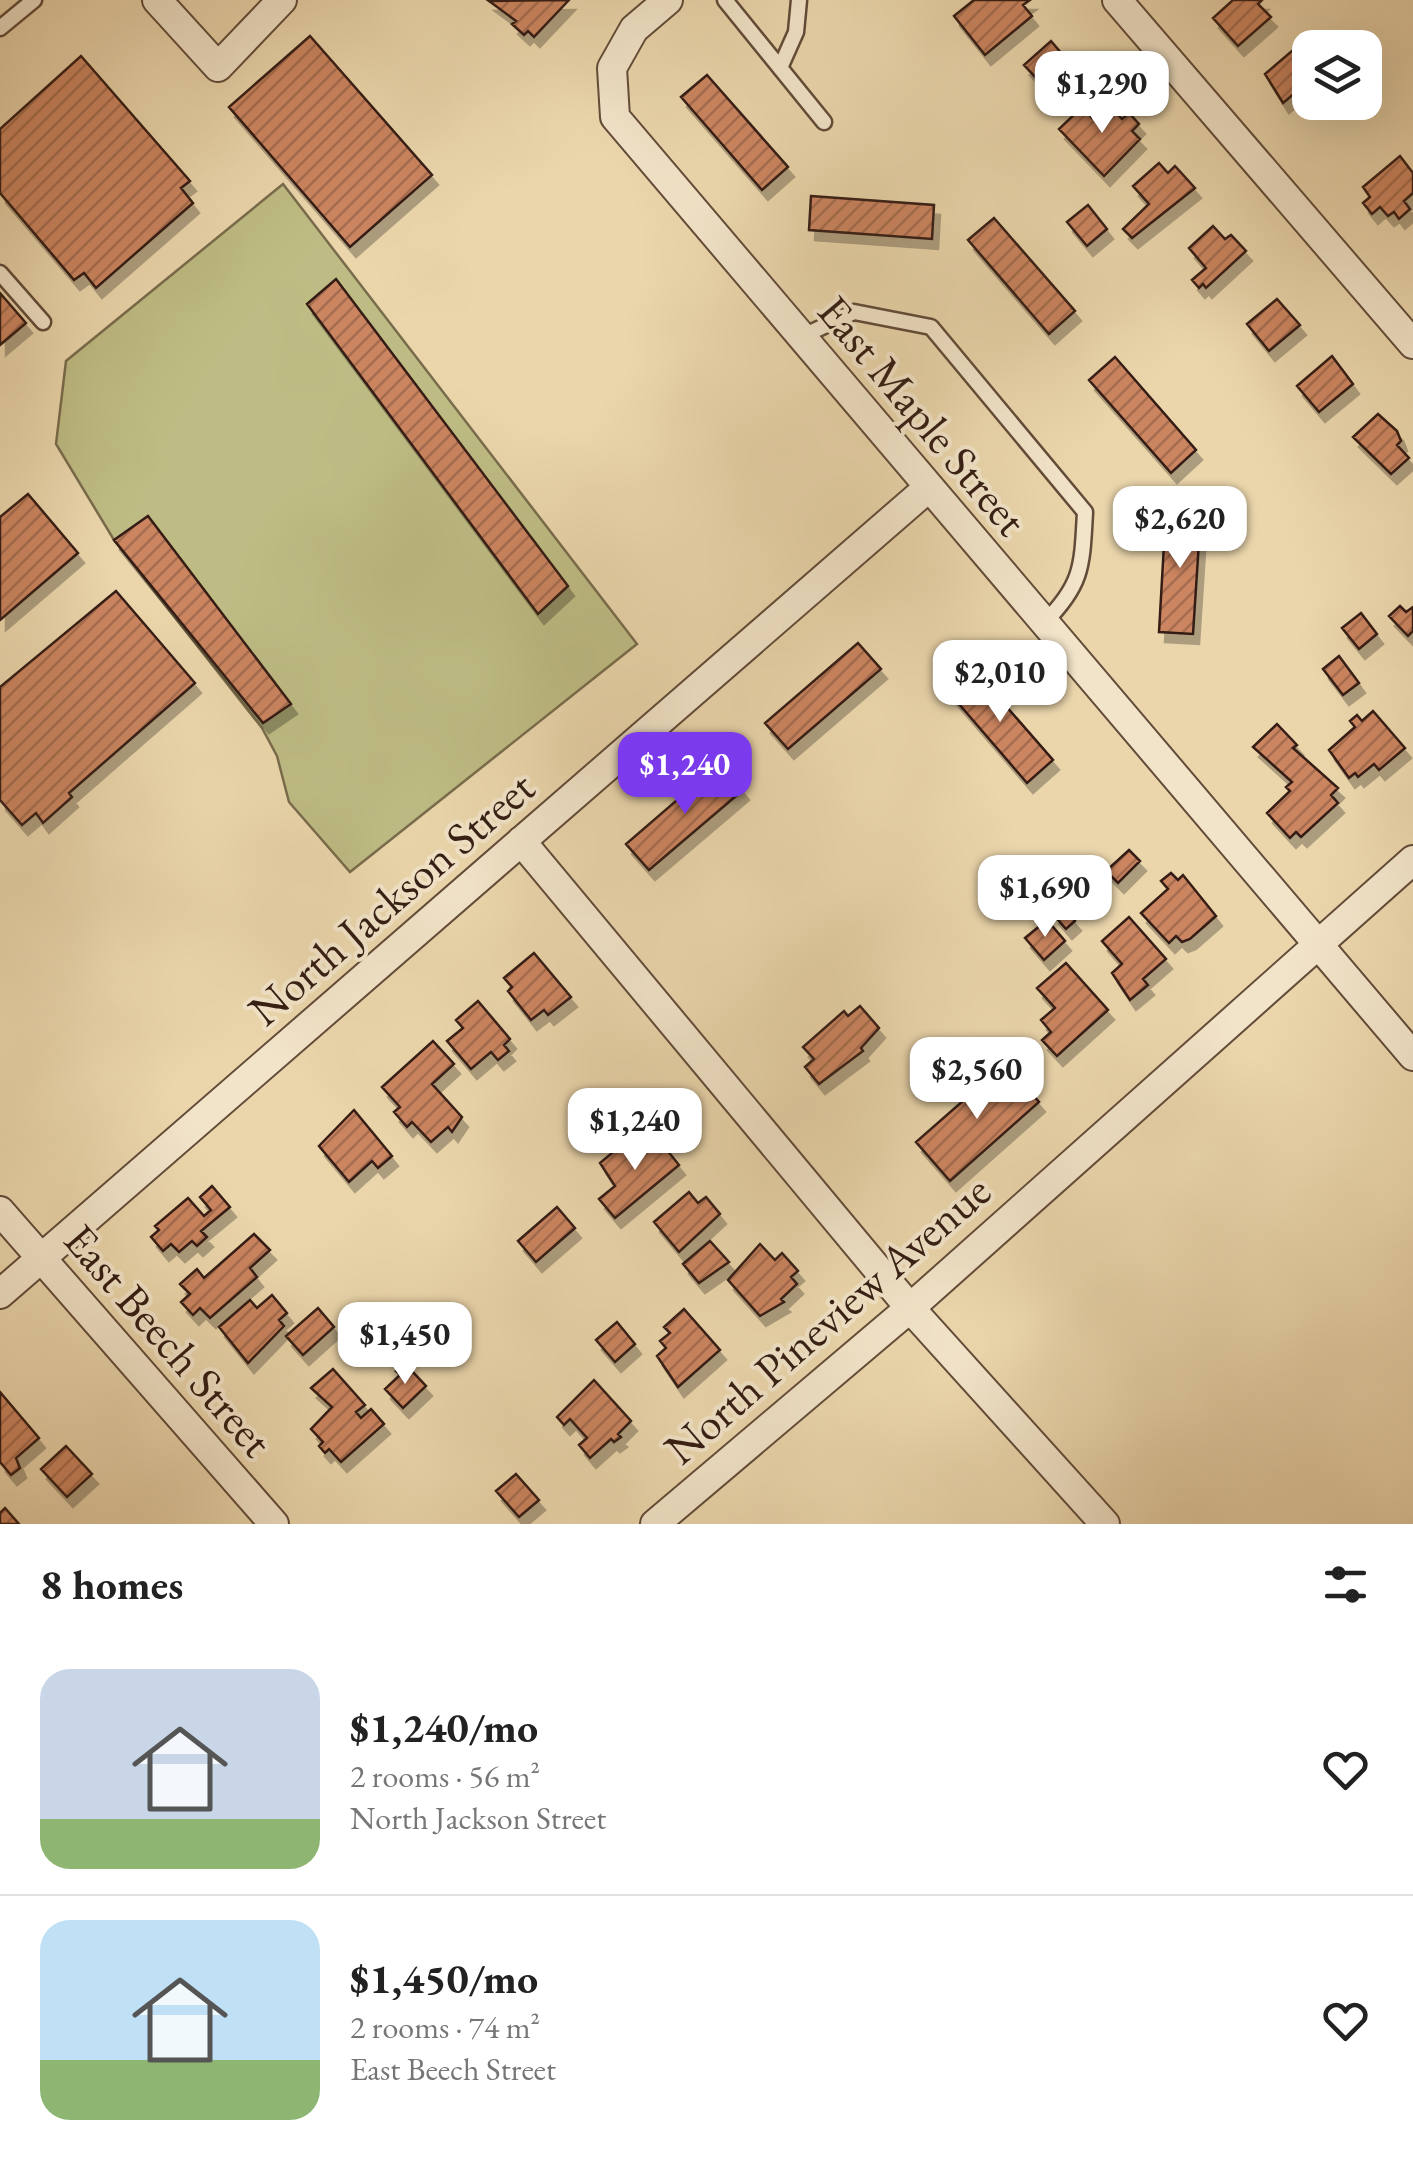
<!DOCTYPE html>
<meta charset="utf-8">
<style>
body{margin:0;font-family:"EB Garamond",serif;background:#f6f6f6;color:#222;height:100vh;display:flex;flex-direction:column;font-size:38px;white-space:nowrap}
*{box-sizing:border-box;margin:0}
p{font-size:32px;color:#767676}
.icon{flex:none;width:55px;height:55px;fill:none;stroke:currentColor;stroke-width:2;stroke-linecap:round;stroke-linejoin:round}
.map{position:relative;height:1524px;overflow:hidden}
.drawer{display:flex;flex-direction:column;background:#fff;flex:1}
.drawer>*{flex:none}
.fabs{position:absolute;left:1292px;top:30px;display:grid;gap:20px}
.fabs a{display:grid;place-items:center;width:90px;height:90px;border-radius:20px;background:#fff;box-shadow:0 10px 40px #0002;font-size:50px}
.price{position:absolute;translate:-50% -85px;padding:0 22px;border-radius:20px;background:#fff;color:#222;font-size:32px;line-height:65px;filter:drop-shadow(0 2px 5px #0008)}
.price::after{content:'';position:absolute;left:50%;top:60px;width:30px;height:22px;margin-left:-15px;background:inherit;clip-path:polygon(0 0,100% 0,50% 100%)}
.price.selected{background:#7c3aed;color:#fff}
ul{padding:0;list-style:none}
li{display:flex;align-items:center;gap:30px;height:250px;padding:0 40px}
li+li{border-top:2px solid #e0e0e0}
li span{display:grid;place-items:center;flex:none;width:280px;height:200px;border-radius:30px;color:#555}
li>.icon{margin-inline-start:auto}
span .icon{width:120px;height:120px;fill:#fffc;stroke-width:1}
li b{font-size:42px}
h2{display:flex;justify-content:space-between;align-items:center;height:120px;padding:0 40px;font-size:42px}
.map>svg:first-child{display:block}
.pitch{fill:#bebc84;stroke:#796c4c;stroke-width:2.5}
.building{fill:url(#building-hatch);stroke:#341d13;stroke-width:2.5;filter:url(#shadow)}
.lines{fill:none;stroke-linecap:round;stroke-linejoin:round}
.lane-casing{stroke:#624b39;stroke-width:19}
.street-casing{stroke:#624b39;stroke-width:32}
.lane{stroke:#f2e4c9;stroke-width:14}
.street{stroke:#f2e4c9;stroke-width:28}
.labels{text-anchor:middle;stroke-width:8;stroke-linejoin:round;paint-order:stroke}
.street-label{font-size:45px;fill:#341d13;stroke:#f2e4c9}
</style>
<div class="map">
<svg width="1413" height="1524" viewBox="0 0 1413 1524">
<defs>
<pattern id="building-hatch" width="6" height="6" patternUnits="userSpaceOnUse" patternTransform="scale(2.5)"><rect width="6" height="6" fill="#cb8561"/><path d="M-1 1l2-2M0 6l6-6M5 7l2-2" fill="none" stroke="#a66c4f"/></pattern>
<filter id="shadow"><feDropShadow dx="6" dy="10" stdDeviation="0" flood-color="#0004"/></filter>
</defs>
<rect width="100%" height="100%" fill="#ebd6ac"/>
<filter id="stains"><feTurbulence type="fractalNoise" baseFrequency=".002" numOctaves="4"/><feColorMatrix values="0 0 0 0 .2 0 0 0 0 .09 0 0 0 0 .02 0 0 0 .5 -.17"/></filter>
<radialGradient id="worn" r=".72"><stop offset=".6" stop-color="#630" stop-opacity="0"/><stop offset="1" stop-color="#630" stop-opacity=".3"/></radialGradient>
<path class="pitch" d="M283,184l354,460 -287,228 -61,-70 -12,-46 -15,-28 -148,-188 -58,-96 10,-83z"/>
<path class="building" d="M569,0l-35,37 -6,-6 -4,4 -12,-11 4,-3 -27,-20z
M974,0h56l-7,5 9,11 -47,39 -31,-39z
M1233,0h29l-4,4 13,13 -33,29 -25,-28z
M310,36l122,139 -82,72 -121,-140z
M1306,39l8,9 -4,32 -27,23 -18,-29z
M1051,41l27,32 -25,23 -29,-31z
M81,56l109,125 -9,7 12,15 -97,85 -12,-15 -10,7 -74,-87v-64z
M707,75l81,92 -26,23 -81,-93z
M1108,104l14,15 7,-6 10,11 -7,7 8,8 -36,37 -45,-47 23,-22 10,11z
M1400,156l13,17v20l-9,8 6,8 -11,10 -5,-7 -6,4 -8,-9 -8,7 -9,-11 7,-6 -7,-10z
M1159,163l9,10 7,-7 20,22 -63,50 -9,-9 26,-25 -16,-18z
M811,196l123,9 -2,34 -123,-9z
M1088,205l19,24 -20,17 -20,-24z
M994,218l81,93 -26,23 -81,-94z
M1213,226l12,13 6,-4 15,16 -40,37 -3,-4 -4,4 -7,-8 14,-12 -17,-20z
M336,279l232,307 -30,28 -231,-310z
M0,293l26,30 -26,22z
M1277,299l23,26 -31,26 -22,-27z
M1332,356l21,28 -34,28 -22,-26z
M1115,357l81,93 -25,23 -82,-93z
M1378,414l19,17 4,10 -4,4 12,13 -18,16 -38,-37z
M28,494l50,59 -78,67v-103z
M1166,509l35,2 -8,123 -34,-2z
M148,516l143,188 -28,19 -149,-183z
M116,591l79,92 -126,110 3,4 -29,26 -7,-10 -14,12 -22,-25v-113z
M1400,606l6,6 7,-5v24l-5,5 -19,-20z
M1361,613l16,21 -18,15 -17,-21z
M858,643l23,26 -93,80 -23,-26z
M1339,656l20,27 -16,12 -20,-26z
M972,667l81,93 -26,23 -81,-94z
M1373,711l32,37 -26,22 -5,-6 -16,13 -3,-4 -6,5 -20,-28 26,-23 -5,-6 7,-6 5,6z
M1277,724l20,21 -4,3 45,40 -7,7 7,8 -37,34 -5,-5 -6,6 -23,-25 23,-22 -4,-4 6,-5 -39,-35z
M720,763l23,27 -94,80 -23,-26z
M1129,850l11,11 -22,22 -12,-12z
M1171,873l7,7 5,-5 33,41 -26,23 -8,3 -6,-6 -7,7 -28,-30 27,-24 -7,-8z
M1062,906l13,15 -9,8 -13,-15z
M1129,917l37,42 -23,20 5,6 -18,15 -18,-27 10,-9 -20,-23z
M1047,920l18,21 -21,19 -19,-22z
M534,953l37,44 -23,18 -4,-5 -13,10 -23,-29 4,-4 -8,-9z
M1066,963l42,47 -51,46 -15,-16 9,-8 -10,-12 14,-12 -18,-20z
M478,1001l32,38 -6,6 5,6 -11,9 -7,-8 -20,17 -24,-28 16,-13 -7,-8z
M860,1006l19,22 -18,20 2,3 -44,33 -14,-17 9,-8 -11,-12 41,-36 4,5z
M433,1041l21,23 -22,20 30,33 -10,15 -4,-5 -17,15 -19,-20 -5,5 -13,-15 6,-5 -18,-20z
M1005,1064l34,38 -89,79 -34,-39z
M354,1110l38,46 -14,12 -6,-7 -23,21 -30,-36z
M655,1135l24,30 -64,53 -16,-19 16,-13 -15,-23 24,-20 9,10z
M212,1186l18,21 -29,24 6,6 -10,9 -5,-5 -13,11 -8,-8 -8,7 -12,-14 8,-7 -4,-4 33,-28 16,18 7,-6 -11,-13z
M689,1192l9,11 8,-6 14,17 -41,38 -25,-30z
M557,1207l18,21 -39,34 -18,-21z
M254,1234l16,16 -20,18 7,9 -47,41 -10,-10 -7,7 -12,-13 9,-8 -10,-10 17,-15 7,9z
M710,1241l19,21 -30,21 -16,-19z
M760,1244l15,16 7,-7 16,18 -7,6 6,7 -16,15 3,3 -24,14 -32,-36z
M272,1295l15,18 -8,7 5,6 -36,37 -29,-36 31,-27 7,8z
M318,1308l16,19 -31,28 -17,-19z
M684,1309l36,41 -42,37 -21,-31 9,-8 -6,-7 10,-8 -6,-6z
M617,1322l18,22 -20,18 -19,-22z
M401,1367l8,1 17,18 -23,22 -18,-19 15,-14 -4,-4z
M333,1369l32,36 -9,7 5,6 10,-9 13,15 -43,38 -12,-13 -4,4 -6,-7 4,-4 -12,-13 21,-22 -21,-19z
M594,1380l37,41 -13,13 3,3 -7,5 -3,-3 -21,19 -11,-13 8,-7 -17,-19 -6,6 -7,-8z
M0,1392l39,46 -23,20 4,10 -9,7 -11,-13z
M66,1446l26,28 -25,23 -26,-28z
M516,1474l23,26 -20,17 -23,-26z
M5,1508l14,16h-19v-11z"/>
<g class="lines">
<defs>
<path id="lane" d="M725,0l99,122
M0,28l34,-28
M780,68l16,-36 3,-32
M0,273l43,49
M801,337l53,-25 77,15 154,185c-3,54 -2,72 -41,111"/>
<path id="street" d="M157,0l61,67 64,-67
M668,0l-34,29 -22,39 3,49 798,939
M1117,0l296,344
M521,841l389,467 195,216
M0,1211l274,313
M0,1294l928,-806
M655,1524l255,-216 503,-448"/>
</defs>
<use href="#lane" class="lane-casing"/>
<use href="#street" class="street-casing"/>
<use href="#lane" class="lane"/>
<use href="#street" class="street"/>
</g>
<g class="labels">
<g class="street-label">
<text transform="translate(923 415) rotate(50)" y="16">East Maple Street</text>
<text transform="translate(391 898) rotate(-41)" y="16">North Jackson Street</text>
<text transform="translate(827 1319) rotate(-41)" y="16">North Pineview Avenue</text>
<text transform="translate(169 1340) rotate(49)" y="16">East Beech Street</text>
</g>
</g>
<rect width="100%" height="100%" filter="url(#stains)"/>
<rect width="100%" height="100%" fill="url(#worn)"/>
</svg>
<div class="fabs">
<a><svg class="icon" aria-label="layers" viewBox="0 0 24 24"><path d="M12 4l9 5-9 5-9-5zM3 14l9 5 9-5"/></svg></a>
</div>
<b class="price" style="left:1102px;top:136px">$1,290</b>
<b class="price" style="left:1180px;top:571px">$2,620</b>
<b class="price" style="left:1000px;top:725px">$2,010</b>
<b class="price selected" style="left:685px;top:817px">$1,240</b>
<b class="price" style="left:1045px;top:940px">$1,690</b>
<b class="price" style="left:977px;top:1122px">$2,560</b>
<b class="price" style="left:635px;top:1173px">$1,240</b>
<b class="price" style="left:405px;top:1387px">$1,450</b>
</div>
<section class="drawer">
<h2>8 homes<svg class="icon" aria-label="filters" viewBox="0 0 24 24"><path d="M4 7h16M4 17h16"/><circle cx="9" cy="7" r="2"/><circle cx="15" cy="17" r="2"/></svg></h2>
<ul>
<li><span style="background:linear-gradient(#c9d6e8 75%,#8fb573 0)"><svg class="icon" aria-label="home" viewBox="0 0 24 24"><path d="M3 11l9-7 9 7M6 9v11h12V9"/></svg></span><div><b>$1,240/mo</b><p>2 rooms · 56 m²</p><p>North Jackson Street</p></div><svg class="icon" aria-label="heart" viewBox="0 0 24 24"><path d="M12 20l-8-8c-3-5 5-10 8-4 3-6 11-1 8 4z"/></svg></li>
<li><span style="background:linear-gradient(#bfe0f5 70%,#8fb573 0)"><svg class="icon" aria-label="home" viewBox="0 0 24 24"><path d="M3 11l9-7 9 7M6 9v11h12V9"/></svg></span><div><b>$1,450/mo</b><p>2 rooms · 74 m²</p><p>East Beech Street</p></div><svg class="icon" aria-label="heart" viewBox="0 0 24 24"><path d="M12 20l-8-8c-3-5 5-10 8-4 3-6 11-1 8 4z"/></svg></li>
</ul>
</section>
